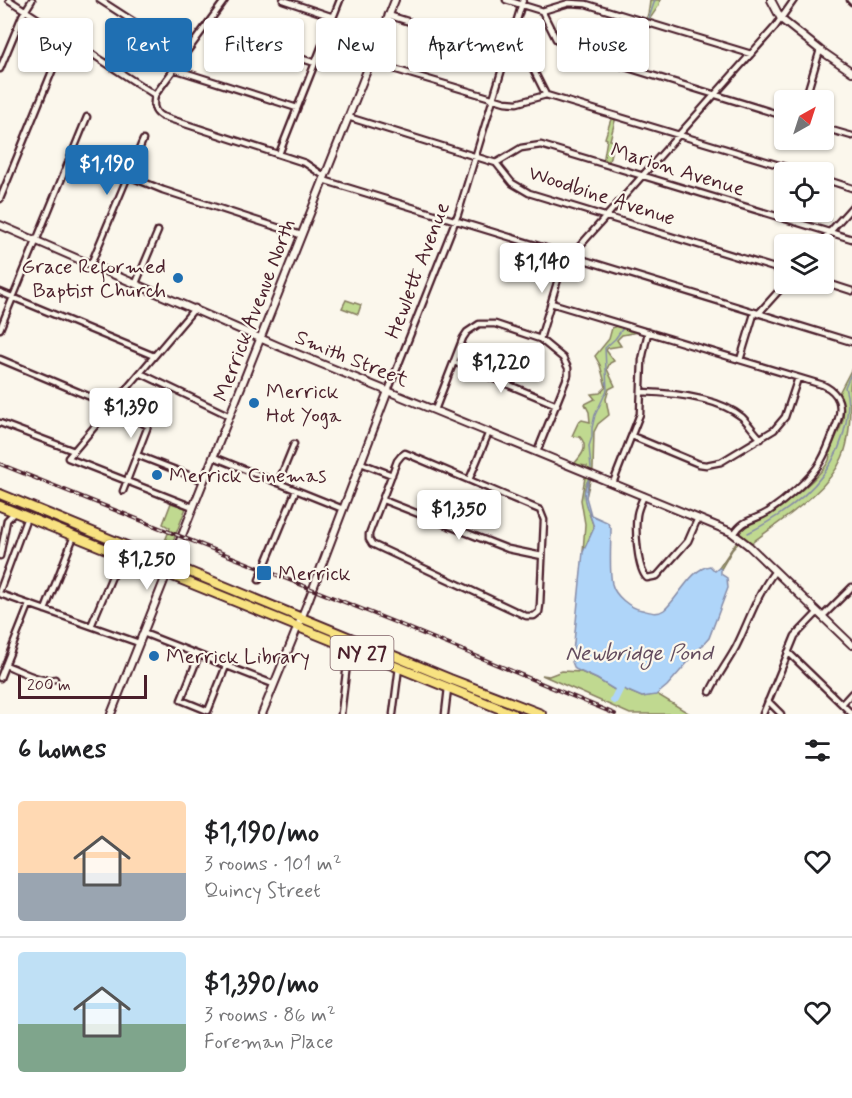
<!DOCTYPE html>
<meta charset="utf-8">
<style>
body{margin:0;font-family:Mynerve,sans-serif;background:#f6f6f6;color:#202124;height:100vh;display:flex;flex-direction:column;font-size:22px;white-space:nowrap}
*{box-sizing:border-box;margin:0}
p{font-size:20px;color:#757577}
.icon{flex:none;width:33px;height:33px;fill:none;stroke:currentColor;stroke-width:2;stroke-linecap:round;stroke-linejoin:round}
.map{position:relative;height:714px;overflow:hidden}
.panel{display:flex;flex-direction:column;background:#fff;flex:1}
.panel>*{flex:none}
.guide{position:absolute;left:18px;top:18px;width:816px;height:54px;display:flex;gap:12px}
.needle{width:39px;rotate:39deg}
.controls{position:absolute;left:774px;top:90px;display:grid;gap:12px}
.controls a{display:grid;place-items:center;width:60px;height:60px;border-radius:6px;background:#fff;box-shadow:0 2px 4px #0004;font-size:30px}
.scale{position:absolute;left:18px;bottom:15px;width:129px;box-sizing:border-box;padding-left:6px;border:3px solid #4a1f2b;border-top:0;font-size:16px;line-height:21px;white-space:nowrap;color:#4a1f2b;-webkit-text-stroke:4px #fbf7ec;paint-order:stroke}
.price{position:absolute;translate:-50% -51px;padding:0 14px;border-radius:6px;background:#fff;color:#222;font-size:20px;line-height:39px;filter:drop-shadow(0 2px 3px #0008)}
.price::after{content:'';position:absolute;left:50%;top:36px;width:18px;height:14px;margin-left:-9px;background:inherit;clip-path:polygon(0 0,100% 0,50% 100%)}
.price.selected{background:#1f6fb2;color:#fff}
ul{padding:0;list-style:none}
li{display:flex;align-items:center;gap:18px;height:150px;padding:0 18px}
li+li{border-top:2px solid #e0e0e0}
li span{display:grid;place-items:center;flex:none;width:168px;height:120px;border-radius:6px;color:#555}
li>.icon{margin-inline-start:auto}
span .icon{width:72px;height:72px;fill:#fffc;stroke-width:1}
li b{font-size:26px}
h2{display:flex;justify-content:space-between;align-items:center;height:72px;padding:0 18px;font-size:26px}
.tag{padding:0 21px;border-radius:6px;background:#fff;box-shadow:0 2px 4px #0004;font-size:21px;line-height:54px}
.tag.selected{background:#1f6fb2;color:#fff}
.map>svg:first-child{display:block}
.green{fill:#c0d990;stroke:#857c5e;stroke-width:1.5}
.water{fill:#afd5f9;stroke:#878ca7;stroke-width:1.5}
.lines{fill:none;stroke-linecap:round;stroke-linejoin:round}
.stream{stroke:#878ca7;stroke-width:1.5}
.river{stroke:#afd5f9;stroke-width:8}
.street-casing{stroke:#4a1f2b;stroke-width:9}
.secondary-casing{stroke:#4a1f2b;stroke-width:10}
.highway-casing{stroke:#4a1f2b;stroke-width:12}
.street{stroke:#fbf7ec;stroke-width:4.5}
.secondary{stroke:#fbf7ec;stroke-width:6}
.highway{stroke:#f8e281;stroke-width:8}
.rail-casing{stroke:#4a1f2b;stroke-width:4}
.rail{stroke:#fbf7ec;stroke-width:1.5;stroke-dasharray:4.5;stroke-linecap:butt}
.poi-dot{fill:#1f6fb2;stroke:#fbf7ec;stroke-width:2}
.labels{text-anchor:middle;stroke-width:4.5;stroke-linejoin:round;paint-order:stroke}
.shield{fill:#fbf7ec;stroke:#7f6065;stroke-width:1.5}
.shield-label{font-size:20px;font-weight:bold;fill:#4a1f2b}
.street-label{font-size:21px;fill:#4a1f2b;stroke:#fbf7ec}
.poi-label{font-size:21px;fill:#4a1f2b;stroke:#fbf7ec;text-anchor:start}
.water-label{font-size:22px;font-style:italic;fill:#634c5e;stroke:#fbf7ec}
</style>
<div class="map">
<svg width="852" height="714" viewBox="0 0 852 714">
<rect width="100%" height="100%" fill="#fbf7ec"/>
<filter id="ink" filterUnits="userSpaceOnUse"><feTurbulence type="fractalNoise" baseFrequency=".0167" numOctaves="2"/><feDisplacementMap in="SourceGraphic" scale="12" xChannelSelector="R" yChannelSelector="G"/><feConvolveMatrix kernelMatrix="1 2 1 2 8 2 1 2 1" color-interpolation-filters="sRGB"/></filter>
<g filter="url(#ink)">
<path class="green" d="M650,0h10l-1,5c-5,9 -17,23 -20,32 -3,11 -3,22 -6,32l-6,-2 12,-39c9,-7 10,-17 11,-28z
M612,116l4,1 -6,23 4,1 -6,24 -5,-2 4,-24 -2,-1z
M346,300l15,5 -3,9 -16,-6z
M618,325l7,2 4,4 9,1 -16,3 -5,5 4,6 -13,2 -2,2 8,11 -4,2 -3,6 8,17 -6,3 -3,10 3,16 -11,9 -4,8 -1,37 -7,28 2,-17c-9,17 2,32 6,48l-11,24 2,-28 -4,-24 6,-34 -13,-2c8,-9 15,-17 6,-27l-8,-1 6,-13 4,-3 8,2 -1,-10 -4,-8 10,-5 -4,-5 9,-1 6,-6 -6,-22 -5,-9 14,-17 3,-11z
M852,368c0,7 -2,15 -2,22 0,20 1,49 -8,68 -15,35 -64,64 -93,87l-7,-6 -10,11 -11,19 -2,-1 20,-30 -4,-4c14,-14 17,-10 32,-18 14,-8 56,-41 62,-56 1,-4 1,-9 3,-14 9,-22 17,-26 6,-51z
M171,503l15,5 -19,49 -7,-3 10,-26 -7,-4z
M562,671l19,1 16,7 21,13 3,-4 21,9 15,-3 33,20h-60l-88,-39 7,1z"/>
<path class="water" d="M589,478l-3,19 5,18 16,7 4,6c0,17 -2,41 1,56 3,12 18,24 30,26 8,2 15,5 22,0 14,-11 27,-42 46,-44l5,5 4,-3 2,1v5l6,4 1,10 -19,50 -42,48 -11,9 -14,2 -21,-9 -3,4 -21,-13 -22,-10 -3,-7 11,-110 11,-24c-5,-21 -16,-27 -5,-50z"/>
<g class="lines">
<path class="stream" d="M649,18l6,-18
M632,57l6,-22 6,-9
M591,468l-2,-22 3,-9v-9l3,-13 12,-25 -2,-42 10,-9 8,-11
M748,533c45,-23 89,-57 98,-110 2,-14 3,-23 -1,-36l7,-16"/>
<path class="river" d="M614,700l8,-16"/>
<defs>
<path id="street" d="M9,0l146,95
M100,0l62,40
M225,0l-70,95c-2,9 -2,16 6,21l144,47 19,13
M283,0l50,17
M506,0l36,11 14,28 14,11 214,66
M850,0l2,2
M542,11l27,-8 17,1 165,50
M388,15l130,41 15,13 13,26 256,77
M205,27l110,36
M370,62l135,40 12,1 29,-8
M113,67l27,-41
M0,69l22,-53 10,-16
M174,69l123,39
M805,100l15,-50
M348,117l148,46 16,20 17,10 255,78
M824,128l28,8
M72,153l91,37 138,45
M279,154l61,-154
M496,163l25,-15 20,-3 311,94
M824,179l28,9
M323,180l529,162
M0,199l66,-162
M819,244l33,-37
M570,257l205,-230 19,-27
M91,264l52,-124
M824,282l28,9
M136,283l22,-52
M0,292l154,64
M551,303l272,82c17,8 20,21 14,38 -5,13 -9,26 -16,38 -9,17 -37,40 -53,51 -14,9 -24,6 -34,22
M758,314l27,-30
M0,329l87,-212
M540,339l25,-83
M0,359l112,47 36,20 -25,65
M740,360l14,-46
M454,362l103,43
M140,373l90,43
M388,391l70,-177 65,-214
M642,392c31,1 75,5 100,25 7,7 12,15 19,22
M435,410l28,-72 4,-6 12,-8h16l45,15 23,19 5,10v7l-31,77
M0,423l74,28
M632,436l67,28 7,1 15,-3 53,-32 11,-13 13,-39
M405,453l135,57 4,10 -4,85 -1,7 -5,4h-8l-154,-72 -3,-5v-5l28,-73 4,-5z
M137,455l67,26
M214,457l129,52
M361,463l31,12
M469,480l20,-48
M278,483l16,-39
M613,483l27,-69 2,-54 6,-28
M644,496c-3,6 -6,12 -7,19 -2,14 0,54 10,63l10,-2 31,-35 10,-23
M383,500l125,49 34,7
M193,507l-125,-49 127,-150
M0,556l7,-36 8,-8
M259,580l37,-90
M0,590l27,-73
M0,594l139,49
M45,610l29,-74
M822,617l30,-30
M91,626l30,-71
M143,633l130,51
M788,652l64,62
M199,655l-18,45 27,11 18,-45
M5,665c15,5 34,18 50,14
M0,678l29,-73
M710,692c7,-16 18,-30 26,-45 13,-26 21,-53 39,-76
M768,701l13,13
M842,704l10,-11
M341,714l8,-66
M393,714l6,-47
M445,714l3,-26
M763,714l32,-78 23,-24"/>
<path id="secondary" d="M771,0l10,19 39,31 32,22
M0,225l278,121 453,186 18,14 103,99
M111,714l284,-714
M262,714l47,-115 79,-208"/>
<path id="highway" d="M0,494l450,185 91,35
M0,506l513,208"/>
</defs>
<use href="#street" class="street-casing"/>
<use href="#secondary" class="secondary-casing"/>
<use href="#highway" class="highway-casing"/>
<use href="#street" class="street"/>
<use href="#secondary" class="secondary"/>
<use href="#highway" class="highway"/>
<defs>
<path id="rail" d="M0,464l404,162 211,88"/>
</defs>
<use href="#rail" class="rail-casing"/>
<use href="#rail" class="rail"/>
</g>
</g>
<g class="poi-dot">
<circle cx="178" cy="278" r="6"/>
<circle cx="254" cy="403" r="6"/>
<circle cx="157" cy="475" r="6"/>
<rect x="256" y="565" width="16" height="16" rx="3"/>
<circle cx="154" cy="656" r="6"/>
</g>
<g class="labels">
<rect class="shield" x="330.5" y="636" width="63" height="34" rx="4.5"/>
<g class="shield-label">
<text x="362" y="660">NY 27</text>
</g>
<g class="street-label">
<text transform="translate(678 169) rotate(17)" y="7">Marion Avenue</text>
<text transform="translate(602 195) rotate(18)" y="7">Woodbine Avenue</text>
<text transform="translate(417 270) rotate(-69)" y="7">Hewlett Avenue</text>
<text transform="translate(254 310) rotate(-69)" y="7">Merrick Avenue North</text>
<text transform="translate(352 358) rotate(22)" y="7">Smith Street</text>
</g>
<g class="poi-label">
<text x="166" y="273" text-anchor="end">Grace Reformed<tspan x="166" dy="24">Baptist Church</tspan></text>
<text x="266" y="398">Merrick<tspan x="266" dy="24">Hot Yoga</tspan></text>
<text x="169" y="482">Merrick Cinemas</text>
<text x="278" y="580">Merrick</text>
<text x="166" y="663">Merrick Library</text>
</g>
<g class="water-label">
<text x="639" y="660">Newbridge Pond</text>
</g>
</g>
</svg>
<div class="controls">
<a><svg class="needle" viewBox="-14 -14 28 28"><path d="M0-13l5 13h-10z" fill="#e53935"/><path d="M0 13l5-13h-10z" fill="#757577"/></svg></a>
<a><svg class="icon" aria-label="locate" viewBox="0 0 24 24"><circle cx="12" cy="12" r="6"/><path d="M12 2v4M12 18v4M2 12h4M18 12h4"/></svg></a>
<a><svg class="icon" aria-label="layers" viewBox="0 0 24 24"><path d="M12 4l9 5-9 5-9-5zM3 14l9 5 9-5"/></svg></a>
</div>
<div class="scale">200 m</div>
<b class="price selected" style="left:107px;top:196px">$1,190</b>
<b class="price" style="left:542px;top:294px">$1,140</b>
<b class="price" style="left:501px;top:394px">$1,220</b>
<b class="price" style="left:131px;top:439px">$1,390</b>
<b class="price" style="left:459px;top:541px">$1,350</b>
<b class="price" style="left:147px;top:591px">$1,250</b>
<div class="guide">
<a class="tag">Buy</a>
<a class="tag selected">Rent</a>
<a class="tag">Filters</a>
<a class="tag">New</a>
<a class="tag">Apartment</a>
<a class="tag">House</a>
</div>
</div>
<section class="panel">
<h2>6 homes<svg class="icon" aria-label="filters" viewBox="0 0 24 24"><path d="M4 7h16M4 17h16"/><circle cx="9" cy="7" r="2"/><circle cx="15" cy="17" r="2"/></svg></h2>
<ul>
<li><span style="background:linear-gradient(#ffd9b3 60%,#9aa5b1 0)"><svg class="icon" aria-label="home" viewBox="0 0 24 24"><path d="M3 11l9-7 9 7M6 9v11h12V9"/></svg></span><div><b>$1,190/mo</b><p>3 rooms · 101 m²</p><p>Quincy Street</p></div><svg class="icon" aria-label="heart" viewBox="0 0 24 24"><path d="M12 20l-8-8c-3-5 5-10 8-4 3-6 11-1 8 4z"/></svg></li>
<li><span style="background:linear-gradient(#bfe0f5 60%,#7fa58c 0)"><svg class="icon" aria-label="home" viewBox="0 0 24 24"><path d="M3 11l9-7 9 7M6 9v11h12V9"/></svg></span><div><b>$1,390/mo</b><p>3 rooms · 86 m²</p><p>Foreman Place</p></div><svg class="icon" aria-label="heart" viewBox="0 0 24 24"><path d="M12 20l-8-8c-3-5 5-10 8-4 3-6 11-1 8 4z"/></svg></li>
</ul>
</section>
